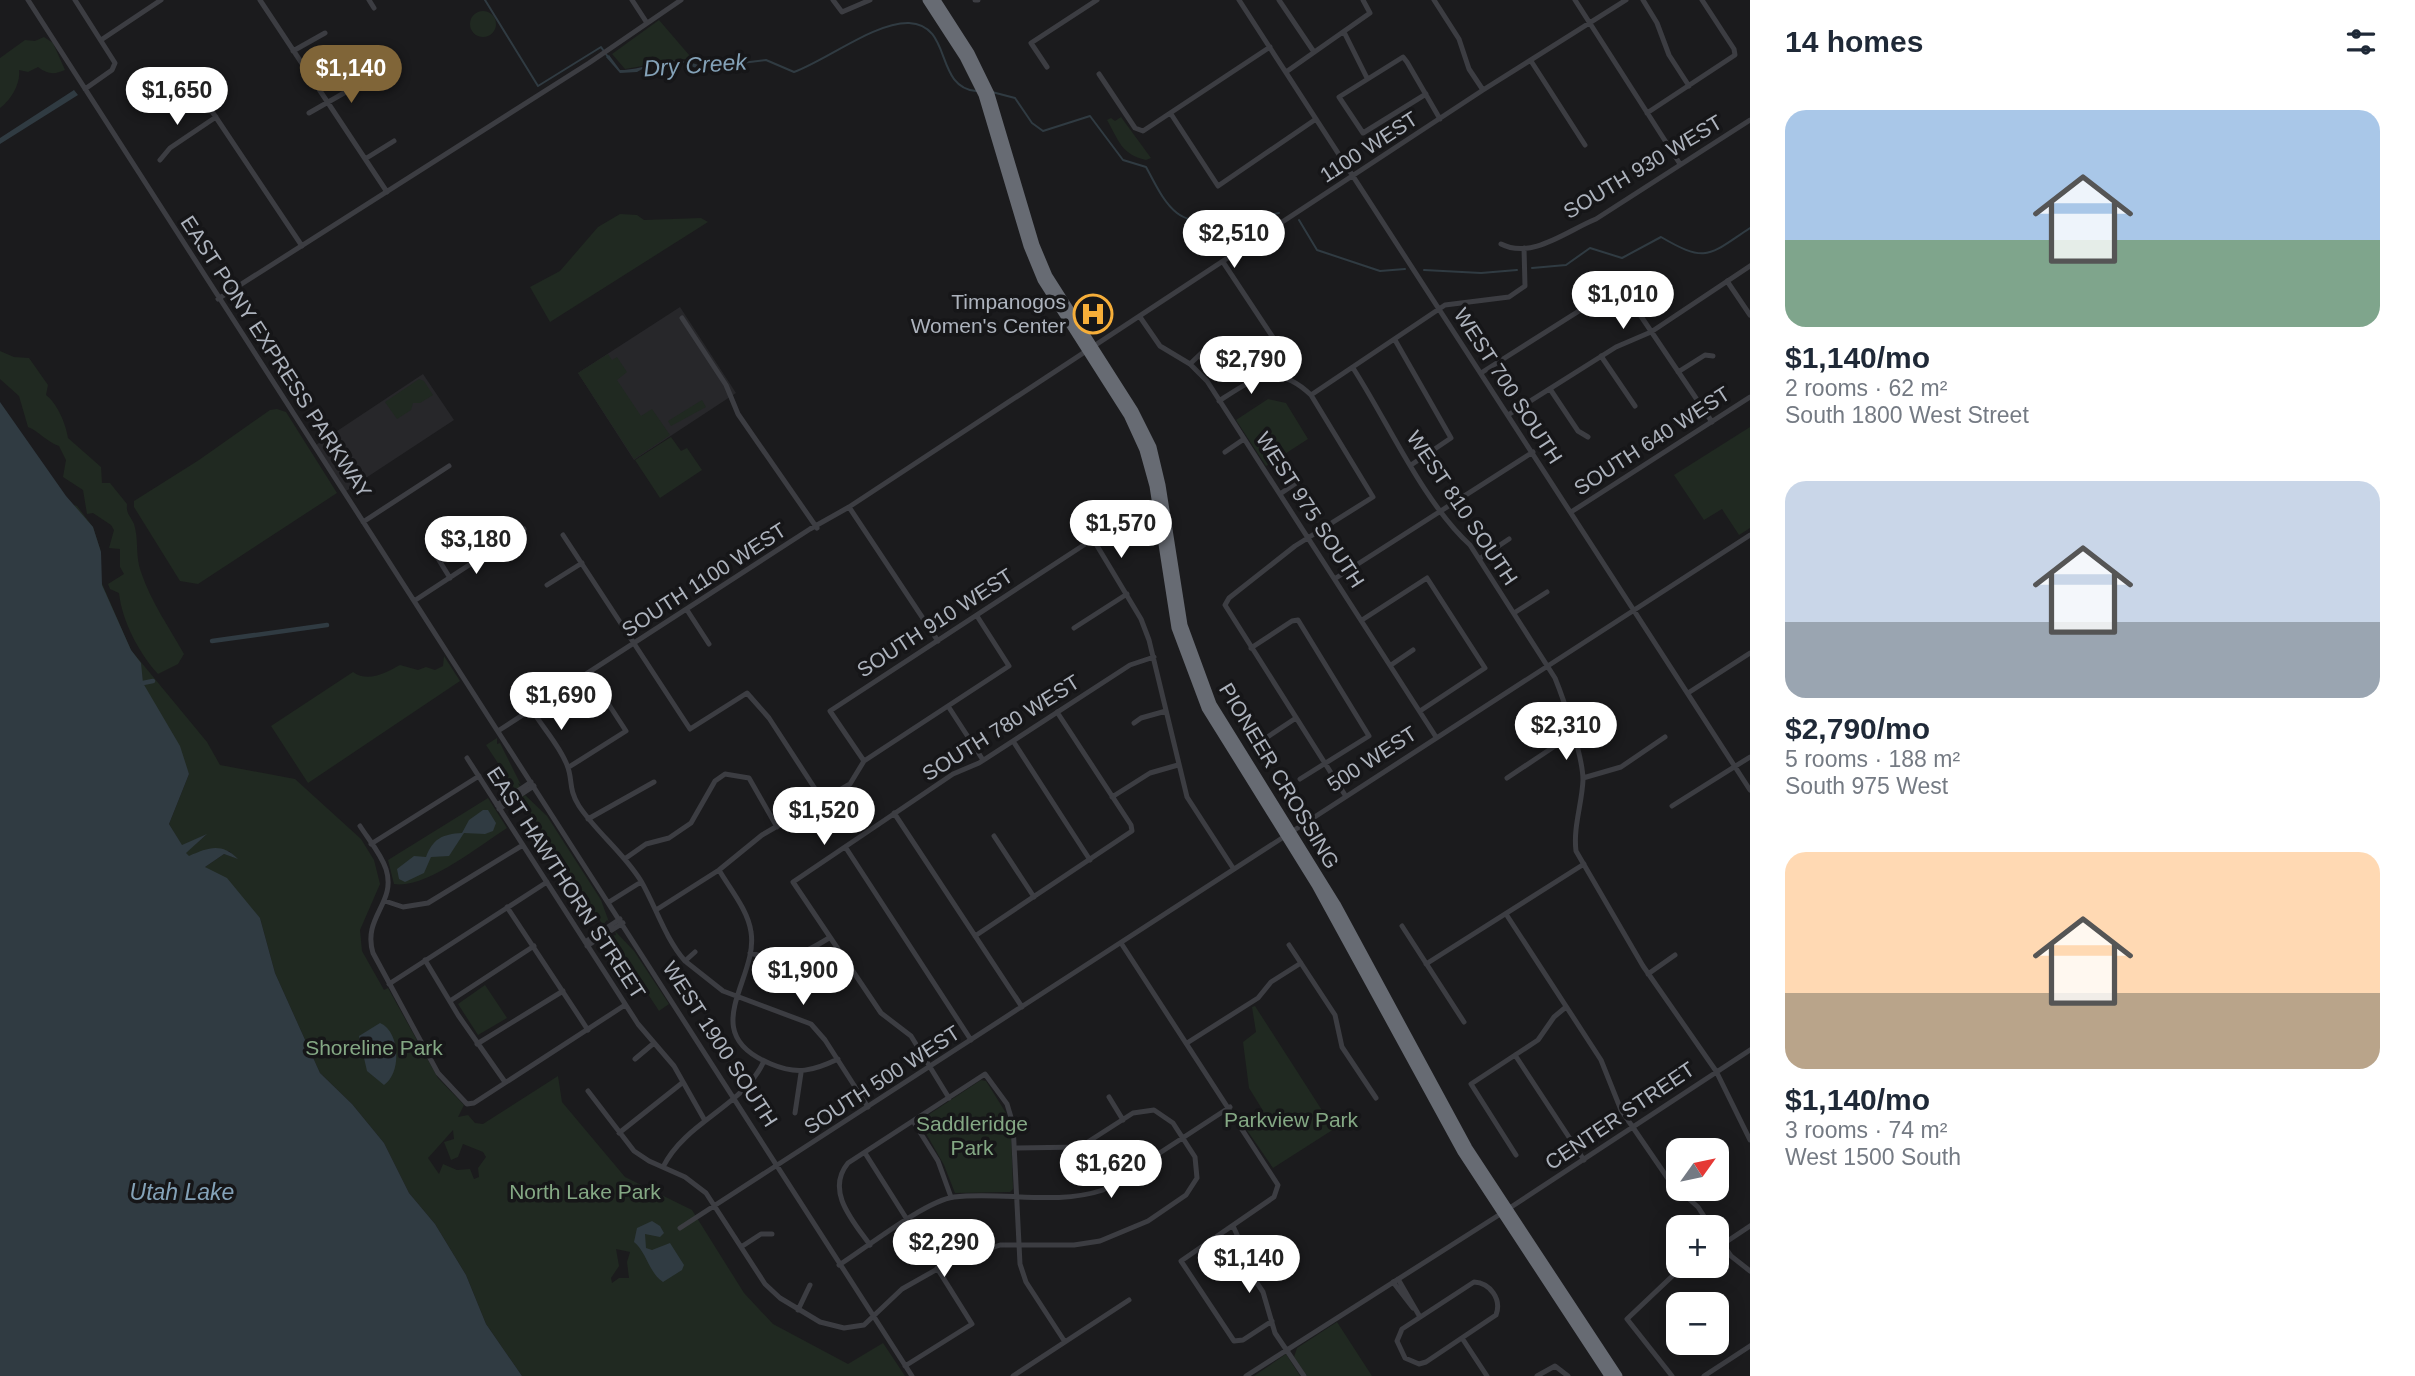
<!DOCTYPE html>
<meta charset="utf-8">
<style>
body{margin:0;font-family:Arial,sans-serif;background:#f6f6f7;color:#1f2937;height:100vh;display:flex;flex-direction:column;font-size:26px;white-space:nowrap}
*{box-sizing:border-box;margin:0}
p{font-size:23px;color:#747a83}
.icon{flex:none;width:38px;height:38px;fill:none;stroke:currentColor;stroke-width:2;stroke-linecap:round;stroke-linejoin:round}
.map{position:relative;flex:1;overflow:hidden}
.drawer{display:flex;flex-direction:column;background:#fff;width:665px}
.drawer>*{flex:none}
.needle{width:46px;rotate:57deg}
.controls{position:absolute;left:1666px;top:1138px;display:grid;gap:14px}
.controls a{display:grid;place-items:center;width:63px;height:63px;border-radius:14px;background:#fff;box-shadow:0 4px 18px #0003;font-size:35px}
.price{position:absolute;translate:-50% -60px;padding:0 16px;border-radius:24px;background:#fff;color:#222;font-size:23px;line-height:46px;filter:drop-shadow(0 2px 4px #0008)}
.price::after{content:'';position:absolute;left:50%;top:42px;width:21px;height:16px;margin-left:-10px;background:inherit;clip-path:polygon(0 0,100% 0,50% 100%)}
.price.on{background:#806538;color:#fff}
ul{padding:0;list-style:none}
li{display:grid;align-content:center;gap:14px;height:371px;padding:0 35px}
li span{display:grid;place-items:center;height:217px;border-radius:21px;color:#555}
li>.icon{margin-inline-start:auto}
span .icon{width:126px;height:126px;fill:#fffc;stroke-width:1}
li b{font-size:30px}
h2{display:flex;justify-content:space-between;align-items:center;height:84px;padding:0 35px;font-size:30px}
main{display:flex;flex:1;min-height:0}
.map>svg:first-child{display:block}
.built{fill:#27272a}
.green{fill:#202921;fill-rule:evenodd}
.water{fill:#303b42}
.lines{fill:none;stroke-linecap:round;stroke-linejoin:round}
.stream{stroke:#303b42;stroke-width:2}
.canal{stroke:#303b42;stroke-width:4.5}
.minor{stroke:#3c3d42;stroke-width:5}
.highway{stroke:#676b73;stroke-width:9}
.labels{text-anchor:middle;stroke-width:7;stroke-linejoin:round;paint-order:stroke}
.street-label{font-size:21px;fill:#adb3bd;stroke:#161618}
.poi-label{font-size:21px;fill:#adb3bd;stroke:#161618;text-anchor:end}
.park-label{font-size:21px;fill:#84a884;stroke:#161618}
.water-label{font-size:23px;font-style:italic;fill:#84a2b8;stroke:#161618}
</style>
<main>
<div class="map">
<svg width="1750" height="1376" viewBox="0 0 1750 1376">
<rect width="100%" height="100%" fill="#1b1b1d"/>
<path class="built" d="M680,307l56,86 -102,67 -56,-87z
M423,374l31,46 -108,71 -30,-46z"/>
<path class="green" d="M470 24a13 13 0 1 1 26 0a13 13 0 1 1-26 0Z
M659,20l37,43 -12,-4 -59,10 -13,-15z
M44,37l9,6 12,27c-11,5 -18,4 -27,-3l-10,5 -9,-2c2,13 -8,30 -19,38v-50l25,-18 10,1z
M1121,117l30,41 -5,2c-25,-6 -27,-19 -39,-40l4,-2 4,3z
M620,214l17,1 7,5 57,-2 7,4 -158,100 -20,-35 30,-16 38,-44z
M0,351l14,6 15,1 19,27 -2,10c11,8 20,29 22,43l33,29 1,16h8l17,21c-1,10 3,11 7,20 5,15 1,32 7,48 10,30 28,55 43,82l-6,10 -20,10c-19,-21 -36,-53 -39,-81l-9,-4 -2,-5 16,-10 -4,-7v-18l-11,-1 5,-18 -3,-5 -18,-12 -6,1 -4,-24 -20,-13 3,-17 -7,-14c-12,-4 -19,-14 -31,-19l-9,-31 -19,-17z
M608,354l4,6 5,-3 10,15 -10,8 24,36 11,-7 18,26 -36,24 -56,-86z
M419,379l5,2 9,14 -13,8h-7l-2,7 -14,9 -12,-17z
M1268,399l18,4 22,36 -42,27 -30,-46z
M702,400l4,7 -35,19 -3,-5z
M277,409l9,3 51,81 -139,91 -18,-3 -46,-74v-6l65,-41 71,-50z
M1750,427v101l-11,7 -17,-26 -18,11 -30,-45z
M671,437l10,14 6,-3 15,22 -42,28 -25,-38z
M45,495l32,11 16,21 8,25 -1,27 31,71 76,92 13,23 75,14 66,60 13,21 6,24 -20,46 2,21 22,39 4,-2 50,90 26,27 -6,12 10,-2 7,8 8,1 75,-48 4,26 63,75 67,33 52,83 29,31 75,40 35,-21 22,33h-383l-36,-52 -20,-49 -31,-51 -26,-31 -25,-50 -32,-39 -32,-31 -45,-100 -15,-55 -55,-51 19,-13 12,4 -7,-7 -40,6 -4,-4 21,-18 -24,11 -13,-22 20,-50zM453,1130l1,9 -10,3 7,18 7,-3 5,-13 20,8 3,5 -8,11 1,9 -5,2 -4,-10 -13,1 -14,-6 -4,10 -11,-16zM616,1249l14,3 -3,10 2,16h-10l-7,5 -1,-5 8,-12z
M444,656l16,25 -152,102 -37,-57 82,-54c15,11 32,1 47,-7l18,5 8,-3 9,3 8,-4z
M497,738v6l3,-1 21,42 -3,-2 2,4 -18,12 13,-10 -29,-44z
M525,795l22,21 54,84 8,22 -2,-2 -4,5 -82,-127 -15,9z
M488,798l19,30c-28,18 -81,61 -113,56l-6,-24z
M615,931l19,20 35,53 -10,7 -49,-75 6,-1z
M485,985l22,33 -29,17 -20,-31z
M1255,1006l79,123 -61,39 -31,-45 20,-14 -13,-21 -6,-46 13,-10 -4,-25z
M981,1080l5,1 20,32 5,17 2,59 -3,3 -55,1 -11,-28 -25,-44z
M1337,1322l35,54h-65l-13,-19 3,-9z
M1286,1354l14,22h-46z"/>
<path class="water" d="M609,55l11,15c33,0 41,-19 81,-4v4l-20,-8 -30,2 -14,8 -17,1 -14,-16z
M74,90l4,5 -78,49v-6z
M0,402l66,94 27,31 8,25 1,33 29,65 10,13 2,20 37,63 9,28 -20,50 13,21 25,-11 -21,19 3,3c19,-8 32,-14 49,3l-14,-5 -19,13 22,11 33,40 15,55 45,100 32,31 32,39 25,50 26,31 31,51 20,49 36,52h-522z
M483,810h5l8,13 -3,8 -8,3 -21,-1 -15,23 -18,1 -7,16 -19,9 -6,-3 -2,-10 17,-13 12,1c7,-18 16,-23 36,-24l7,-13z
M380,1023c20,8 22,50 4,62l-17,-14 -8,-35z
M652,1221l8,5 4,7 -4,4 -15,-3 1,14 6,2 18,-7 14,22 -2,5 -19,12c-14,-9 -17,-31 -29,-40l3,-14z"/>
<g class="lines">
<path class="stream" d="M485,0l53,86 63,-39 7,10
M701,68l65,-8 28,12c33,-12 81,-50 115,-49 44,2 25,64 67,68
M992,92l23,6 17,25 11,8 47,-15 33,44 23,7c9,16 17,35 31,46 21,17 77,6 102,0
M1299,220l18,30 63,21 25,-2
M1532,268l34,-3 24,-17 32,10 39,-21c46,27 48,18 89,-9
M1424,270l57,3 36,-3"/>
<path class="canal" d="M212,641l115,-16
M143,683l10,-2"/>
<path class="minor" d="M28,0l884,1376
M75,0l40,63 -3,7 -27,19
M260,0l127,192
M369,0l5,8
M632,0l15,23
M833,0l9,12 28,-12
M975,0h3
M1239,0l511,790
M1279,0l35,52
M1434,0l25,39 10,30 14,21
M1575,0l105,164
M1643,0l14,23 12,32 20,31
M1344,32l23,46
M101,40l60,-40
M293,51l32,-18
M1531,61l54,84
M1047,67l-16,-24 66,-43
M1286,72l84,-59 -7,-13
M1099,74l36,54 8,3 127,-84
M1426,94l-63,39 -24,-36 64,-40 4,5 33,57
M201,95l101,151
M309,113l70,-40
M1647,113l88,-58 -1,-6 -32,-49
M1171,114l47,72 98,-67
M365,159l29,-18
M160,160l10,-12 46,-31
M1501,244c31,16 67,-14 95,-25l154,-99
M1223,262l51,77 4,12v24
M1727,281l23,34
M218,299l371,-236 92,-63
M1140,317l20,29 30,18 17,17 229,356
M682,318l44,67 12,29 79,114
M1395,340l56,98 -40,27
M1601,356l34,50
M1190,364l22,-21
M1353,368c35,54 70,134 117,177l85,133c9,22 28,79 28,102 -1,24 -10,47 -7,71l67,115 73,105 34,69
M1678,372l27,-17 8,1
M1481,373l139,-88 92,137
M1550,389l28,42 10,6
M1311,395l134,-90 64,-8 16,-11 -1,-38
M1219,401c34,-22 57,-40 92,-6l62,102 -78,49 -66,52 -4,7 120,190
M1508,415l108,-68 35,-15 99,-66
M1225,452l19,-13
M1280,494l19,-13
M849,507l89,134
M1571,512l179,-115
M483,519l17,25
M363,522l86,-56
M563,535l127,194 57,-36 22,25 54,83
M434,552l16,26
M1479,559l30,-20
M1336,578l197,-126
M547,585l35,-22
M414,601l110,-72
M687,610l22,34
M1514,613l33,-21
M1362,620l65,-42 58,90 -65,43
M1074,628l53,-34
M1251,648l41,-27 6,-1 71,116 -69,43
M1391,665l22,-15
M1688,693l62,-40
M948,706l35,54
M532,710c11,18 28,36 35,55 6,14 1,24 12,41 18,27 44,46 62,75 15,26 24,57 44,80l10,-9
M1134,723l7,-5 25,-7
M498,731l312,-202 39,-22 634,-417 143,-90
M1266,738l30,-20
M1013,741l77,119
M467,758l171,266 36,42 30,53
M864,761l-34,-50 263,-172 48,80 8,21 38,157 46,71
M569,767l57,-36 -37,-57
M1507,778l48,-32 19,-6
M1583,778l38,-11 44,-30
M1112,797l38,-24 28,-8
M497,805l34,-23
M1672,806l78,-49
M499,809l35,-23
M894,813l128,194
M588,819l66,-37
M360,826c9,14 21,28 26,43 11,34 -24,48 -13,84l65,120 29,31 7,-1 151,-98
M994,836l40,61
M371,844l108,-68
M846,848l125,192
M626,858l20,-14 23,-6 22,-15 24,-42 10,-7 24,4 28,49
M719,870c11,19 29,40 32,62 8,47 -57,101 20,132 26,11 42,7 67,-5
M385,901l18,6 25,-4 95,-58
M609,902l32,-20
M507,907l81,123
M656,910l63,-40 43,-35 88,-51 14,-23 145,-95 -32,-50
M1506,914l95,146 20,50 50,73 27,24 13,20
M1402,926l62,96
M975,936l157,-105 -1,-6 -74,-113
M585,942l35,-23
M1121,943l157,242 -4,12 -93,64 53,80 9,-1 29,-19
M1289,945l46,70 7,32 34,51
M587,946l36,-23
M750,953c36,10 48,4 79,-15
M425,960l33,55 47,67
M685,961l38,30 88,33 14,16 43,67
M1426,964l158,-100
M1648,974l27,-19
M389,984l158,-102
M450,1001l84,-55
M1187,1043l71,-45 13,-16 30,-19
M477,1044l86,-53
M1515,1055l69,105
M635,1059l19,-16
M588,1091l46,60 15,10 36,16 21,16 59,91 15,14 40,24 24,6 20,-3 38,-36 46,-26 52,-18h74l26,-4 48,-20 38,-26 11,-17 -2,-21 -22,-34 -19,-13 -21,3 -53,34 -63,1
M1109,1097l14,23
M949,1098l-38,-62 -30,-23 -88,-131 160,-108 26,-11 151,-98 24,-8
M795,1113l6,-40
M913,1121l25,40 13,36
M619,1133l63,-50
M865,1153l43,68
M1516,1155l-45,-71 67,-44 16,-23 12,-10
M663,1167c23,-46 80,-60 101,-106
M1233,1226l12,26 2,16 16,24 12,41 29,43
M680,1228l1070,-693
M1717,1236l14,20 19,15
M870,1245c-17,-24 -45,-54 -22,-82l137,-89 22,30 6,20 7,140 6,18 39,60
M741,1247l20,-13h11
M1717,1248l33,-22
M839,1265c27,-17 86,-64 115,-68 48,-6 101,9 149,-7l127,-83
M1398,1279l22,38
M1393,1282l20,26
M1474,1282c16,1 28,17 22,33l-70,47 -7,2 -14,-6 -8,-17 5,-12z
M798,1310l12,-25
M1462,1338l25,38
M905,1366l67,-42 -35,-56
M1013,1376l116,-76
M1246,1376l256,-163 248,-163
M1537,1376l18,-10 13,10
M1672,1376l-45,-57 57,-54
M1704,1376l46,-30"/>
<path class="highway" d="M927,0l37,57 19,38 45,151 14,34 86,135 16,35 10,36 22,142 30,80 110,177 146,267 147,224
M936,0l34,53 20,41 45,151 13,31 86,135 18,36 9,38 22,140 29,79 124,200 132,244 150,228"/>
</g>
<defs>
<symbol id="hospital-ring" viewBox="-11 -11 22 22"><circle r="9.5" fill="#161618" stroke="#f6ae39" stroke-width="1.5"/><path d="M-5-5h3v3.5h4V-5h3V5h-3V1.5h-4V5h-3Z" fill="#f6ae39"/></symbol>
</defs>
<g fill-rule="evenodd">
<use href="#hospital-ring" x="1071" y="292" width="44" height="44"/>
</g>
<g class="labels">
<g class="street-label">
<text transform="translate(1369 147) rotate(-33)" y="7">1100 WEST</text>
<text transform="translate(1643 167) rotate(-31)" y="7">SOUTH 930 WEST</text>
<text transform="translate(276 357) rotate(57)" y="7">EAST PONY EXPRESS PARKWAY</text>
<text transform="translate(1508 386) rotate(57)" y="7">WEST 700 SOUTH</text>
<text transform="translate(1652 441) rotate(-33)" y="7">SOUTH 640 WEST</text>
<text transform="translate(1462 508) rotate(56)" y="7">WEST 810 SOUTH</text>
<text transform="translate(1310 510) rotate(57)" y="7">WEST 975 SOUTH</text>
<text transform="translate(704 580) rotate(-33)" y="7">SOUTH 1100 WEST</text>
<text transform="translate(935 623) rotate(-33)" y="7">SOUTH 910 WEST</text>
<text transform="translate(1001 728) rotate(-32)" y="7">SOUTH 780 WEST</text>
<text transform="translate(1372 759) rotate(-33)" y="7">500 WEST</text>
<text transform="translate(1279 776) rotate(59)" y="7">PIONEER CROSSING</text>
<text transform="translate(566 883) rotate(57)" y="7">EAST HAWTHORN STREET</text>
<text transform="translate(720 1044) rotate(57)" y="7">WEST 1900 SOUTH</text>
<text transform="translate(882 1080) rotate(-33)" y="7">SOUTH 500 WEST</text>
<text transform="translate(1620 1116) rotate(-34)" y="7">CENTER STREET</text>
</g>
<g class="poi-label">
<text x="1066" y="309">Timpanogos<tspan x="1066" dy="24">Women's Center</tspan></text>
</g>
<g class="park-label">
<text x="374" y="1055">Shoreline Park</text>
<text x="1291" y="1127">Parkview Park</text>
<text x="972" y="1131">Saddleridge<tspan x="972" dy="24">Park</tspan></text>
<text x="585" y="1199">North Lake Park</text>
</g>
<g class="water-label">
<text transform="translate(695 65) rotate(-4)" y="8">Dry Creek</text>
<text x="182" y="1200">Utah Lake</text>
</g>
</g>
</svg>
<div class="controls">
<a><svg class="needle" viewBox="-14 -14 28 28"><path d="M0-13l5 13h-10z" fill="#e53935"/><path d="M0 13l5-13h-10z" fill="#747a83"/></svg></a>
<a>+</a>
<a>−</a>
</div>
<b class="price on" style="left:351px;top:105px">$1,140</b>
<b class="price" style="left:177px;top:127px">$1,650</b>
<b class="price" style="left:1234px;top:270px">$2,510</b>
<b class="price" style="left:1623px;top:331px">$1,010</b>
<b class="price" style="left:1251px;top:396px">$2,790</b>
<b class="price" style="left:1121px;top:560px">$1,570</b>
<b class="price" style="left:476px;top:576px">$3,180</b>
<b class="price" style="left:561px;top:732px">$1,690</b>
<b class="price" style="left:1566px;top:762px">$2,310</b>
<b class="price" style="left:824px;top:847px">$1,520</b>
<b class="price" style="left:803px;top:1007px">$1,900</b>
<b class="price" style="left:1111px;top:1200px">$1,620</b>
<b class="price" style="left:944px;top:1279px">$2,290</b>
<b class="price" style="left:1249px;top:1295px">$1,140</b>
</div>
<section class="drawer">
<h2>14 homes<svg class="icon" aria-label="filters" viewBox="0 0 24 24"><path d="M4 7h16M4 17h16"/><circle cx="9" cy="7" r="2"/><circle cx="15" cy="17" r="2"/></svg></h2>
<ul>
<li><span style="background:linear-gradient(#a9c7e8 60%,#7fa58c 0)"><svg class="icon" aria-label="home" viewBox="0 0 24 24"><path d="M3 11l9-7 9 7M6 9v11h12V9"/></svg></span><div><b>$1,140/mo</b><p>2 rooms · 62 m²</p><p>South 1800 West Street</p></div></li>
<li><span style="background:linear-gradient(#c9d6e8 65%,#9aa5b1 0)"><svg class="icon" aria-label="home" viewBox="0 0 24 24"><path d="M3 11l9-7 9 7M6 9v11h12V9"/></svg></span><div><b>$2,790/mo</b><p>5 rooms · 188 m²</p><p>South 975 West</p></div></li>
<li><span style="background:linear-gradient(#ffd9b3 65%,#b9a48a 0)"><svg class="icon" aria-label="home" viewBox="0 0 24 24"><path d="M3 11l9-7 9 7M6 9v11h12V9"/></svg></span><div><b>$1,140/mo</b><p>3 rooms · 74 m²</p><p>West 1500 South</p></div></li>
</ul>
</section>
</main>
